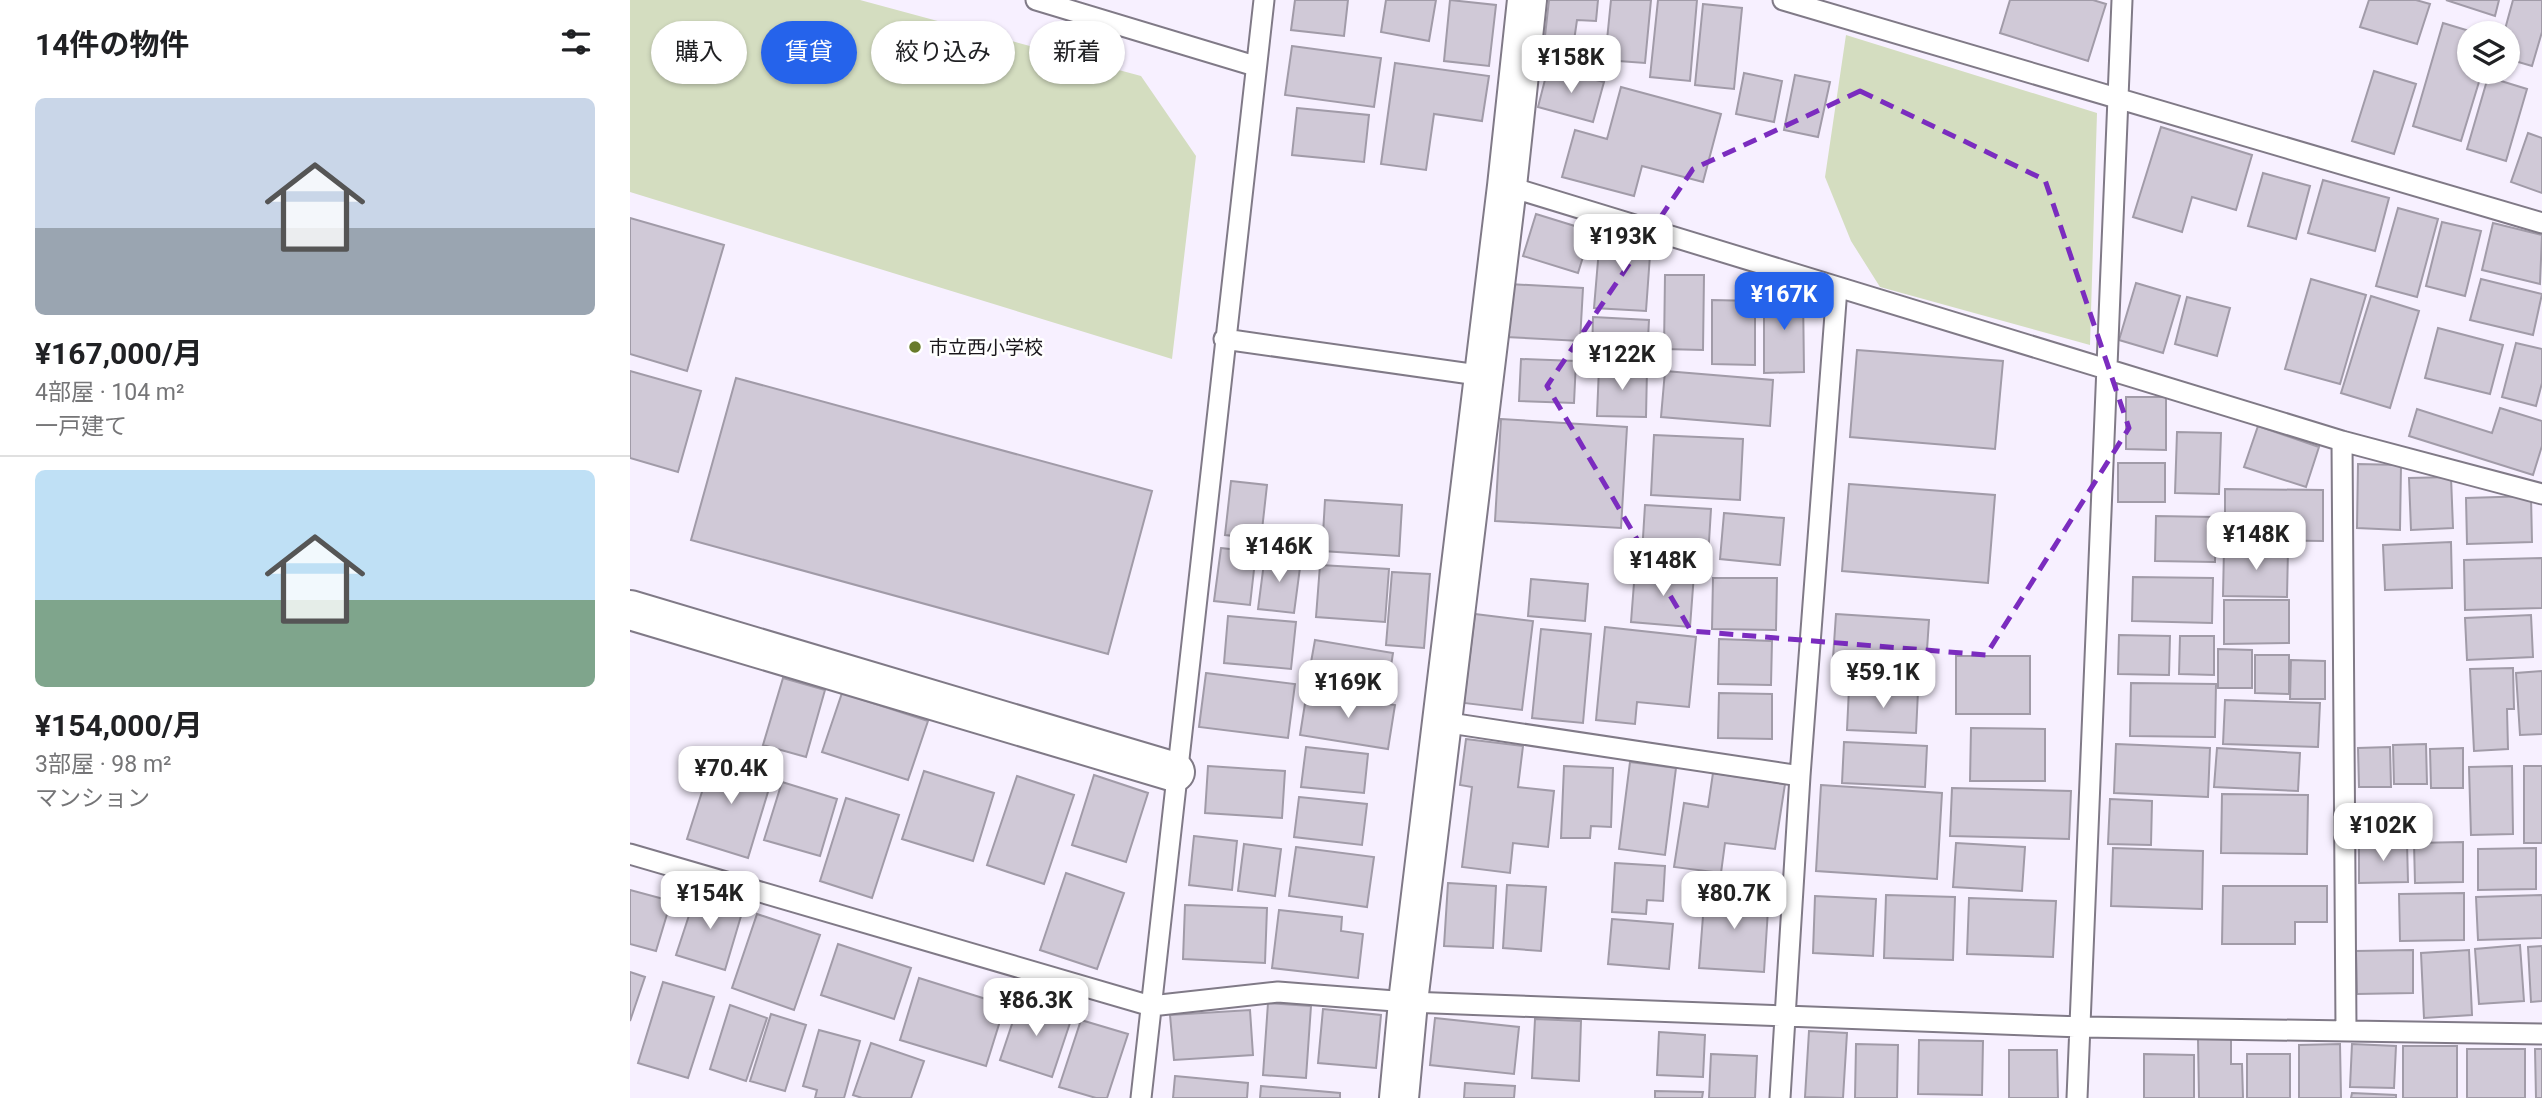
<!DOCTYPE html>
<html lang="ja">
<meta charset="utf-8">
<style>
body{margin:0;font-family:Roboto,"Noto Sans JP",sans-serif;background:#f2f2f2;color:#202124;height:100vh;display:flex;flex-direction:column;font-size:26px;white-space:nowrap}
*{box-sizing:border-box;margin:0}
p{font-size:23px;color:#757577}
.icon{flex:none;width:38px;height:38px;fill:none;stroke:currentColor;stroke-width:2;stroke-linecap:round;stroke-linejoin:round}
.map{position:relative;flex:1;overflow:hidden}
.panel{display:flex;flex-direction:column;background:#fff;width:630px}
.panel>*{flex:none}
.banner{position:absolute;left:21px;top:21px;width:665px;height:63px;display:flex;gap:14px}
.tools{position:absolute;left:1827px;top:21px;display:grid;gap:14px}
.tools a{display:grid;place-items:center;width:63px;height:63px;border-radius:50%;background:#fff;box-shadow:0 2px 5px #0004;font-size:35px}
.price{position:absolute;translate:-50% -60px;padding:0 16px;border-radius:14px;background:#fff;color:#222;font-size:23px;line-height:46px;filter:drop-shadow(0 2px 4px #0008)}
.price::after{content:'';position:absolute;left:50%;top:42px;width:21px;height:16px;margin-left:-10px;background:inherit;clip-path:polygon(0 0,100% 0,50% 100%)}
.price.active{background:#2563eb;color:#fff}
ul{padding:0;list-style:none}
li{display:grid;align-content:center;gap:14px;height:371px;padding:0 35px}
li+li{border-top:2px solid #e0e0e0}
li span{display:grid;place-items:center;height:217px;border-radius:10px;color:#555}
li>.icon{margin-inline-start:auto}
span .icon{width:126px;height:126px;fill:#fffc;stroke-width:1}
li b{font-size:30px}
h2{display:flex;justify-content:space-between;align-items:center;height:84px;padding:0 35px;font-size:30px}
.pill{padding:0 24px;border-radius:32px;background:#fff;box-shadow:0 2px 5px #0004;font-size:24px;line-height:63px}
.pill.active{background:#2563eb;color:#fff}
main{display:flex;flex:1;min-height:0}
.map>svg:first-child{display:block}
.green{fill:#d4ddc0}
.building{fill:#d0c9d7;stroke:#a19ba8;stroke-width:2}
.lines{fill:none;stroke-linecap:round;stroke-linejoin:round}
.lane-casing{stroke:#807a87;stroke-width:23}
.street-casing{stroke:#807a87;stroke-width:42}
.lane{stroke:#fff;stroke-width:19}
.street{stroke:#fff;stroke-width:38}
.marked{fill:none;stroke:#7b2cbf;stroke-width:5;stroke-dasharray:14 9;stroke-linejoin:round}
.poi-dot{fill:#687b2b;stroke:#fff;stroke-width:2.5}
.labels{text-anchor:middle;stroke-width:5;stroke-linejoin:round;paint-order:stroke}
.poi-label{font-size:19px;fill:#1a171c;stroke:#fff;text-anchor:start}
</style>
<main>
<section class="panel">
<h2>14件の物件<svg class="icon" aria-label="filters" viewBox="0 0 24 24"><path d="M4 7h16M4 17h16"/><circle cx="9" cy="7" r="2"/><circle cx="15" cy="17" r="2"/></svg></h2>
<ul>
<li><span style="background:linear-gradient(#c9d6e8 60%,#9aa5b1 0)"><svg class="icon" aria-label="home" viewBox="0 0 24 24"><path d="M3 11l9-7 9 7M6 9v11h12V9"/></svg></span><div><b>¥167,000/月</b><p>4部屋 · 104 m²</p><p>一戸建て</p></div></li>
<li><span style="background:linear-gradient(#bfe0f5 60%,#7fa58c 0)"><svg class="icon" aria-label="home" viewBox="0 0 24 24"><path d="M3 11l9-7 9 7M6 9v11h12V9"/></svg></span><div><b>¥154,000/月</b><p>3部屋 · 98 m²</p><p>マンション</p></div></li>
</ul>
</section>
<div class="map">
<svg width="1912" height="1098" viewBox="0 0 1912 1098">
<rect width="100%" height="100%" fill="#f7f0ff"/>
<path class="green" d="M0,0h230l281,76 55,80 -24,203 -542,-167z
M1216,35l251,78 -7,232 -210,-58 -29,-46 -26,-64z"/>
<path class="building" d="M665,0h53l-4,36 -53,-6z
M756,0h50l-7,41 -48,-9z
M820,0l46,5 -7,61 -45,-5z
M919,0h49l-2,21 -19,-1 -4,28 -29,-3z
M981,0h40l-6,63 -40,-3z
M1028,0h39l-7,81 -40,-4z
M1380,0h83l13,4 -18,57 -88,-28z
M1739,0h47l14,4 -13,40 -57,-17z
M1816,0h53l-4,16z
M1883,0h29v32l-10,34 -24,-7v-26h-4z
M1073,4l39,4 -8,81 -39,-4z
M1813,23l33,10h-7v39h13l-21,69 -48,-15z
M662,46l89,12 -7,49 -89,-12z
M765,63l94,13 -7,45 -48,-7 -8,56 -45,-6z
M918,68l56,14 -11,40 -55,-15z
M1744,71l42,13 -22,70 -42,-13z
M1114,73l38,8 -8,41 -38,-8z
M1165,75l35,7 -12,55 -34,-7z
M1858,77l39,12 -21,72 -39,-12z
M991,87l100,27 -18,68 -61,-16 -8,30 -72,-19 13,-47 32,9z
M667,108l72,7 -5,47 -72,-7z
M1531,127l91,28 -16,55 -44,-13 -10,35 -49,-15z
M1898,133l14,5v55l-31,-11z
M1633,173l47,13 -14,53 -48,-13z
M1693,180l66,18 -14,53 -67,-18z
M1768,208l40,11 -21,78 -41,-11z
M906,214l55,17 -13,42 -55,-17z
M0,218l94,27 -37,126 -57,-17z
M1812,222l39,9 -16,65 -39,-10z
M1863,223l49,12 -2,49 -58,-14z
M970,237l51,4 -5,70 -52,-3z
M1035,275h39l-1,75 -39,-1z
M1681,279l55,16 -26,89 -55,-15z
M1851,279l61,15 -9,41 -63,-15z
M1506,283l44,13 -17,57 -44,-13z
M879,284l74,4 -3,53 -74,-4z
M1134,292h39l1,80 -40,1z
M1741,296l48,15 -29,97 -49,-15z
M1557,297l43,11 -13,48 -42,-12z
M1082,300l43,1v64l-43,-1z
M963,317l56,3 -2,38 -55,-3z
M1808,328l65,17 -13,49 -65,-16z
M1886,343l26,6v34l-6,23 -34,-9z
M1227,350l146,11 -8,88 -145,-12z
M891,359l55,2 -2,42 -55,-2z
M969,367l48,2 -1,48 -49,-1z
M0,371l71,20 -23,81 -48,-14z
M1035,371l108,9 -3,46 -109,-9z
M106,378l416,113 -44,163 -417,-114z
M1496,397h40v53l-40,-1z
M1870,408l42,13v25l-9,29 -124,-39 8,-27 75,24z
M871,419l126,8 -6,101 -126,-7z
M1628,426l61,21 -13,40 -62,-20z
M1547,432l44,1 -2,61 -44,-1z
M1024,435l89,4 -3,61 -89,-5z
M1488,463h47v39h-47z
M1728,464l43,1 -1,65 -43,-2z
M1821,477l2,51 -42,2 -2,-52z
M601,481l36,4 -6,54 -36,-4z
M1219,484l146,11 -7,88 -146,-12z
M1595,489l98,1v51l-98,-1z
M1901,496l1,46 -65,2 -1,-46z
M695,500l77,5 -3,51 -77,-5z
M1015,505l66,4 -3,49 -66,-4z
M1094,513l60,5 -4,47 -60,-6z
M1526,516l60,1 -1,45 -60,-1z
M1821,542l1,46 -67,2 -2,-45z
M591,548l35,4 -6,53 -36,-4z
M1594,548l64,1 -1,48 -64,-1z
M635,555l36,5 -7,53 -36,-4z
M1912,558v50l-77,2 -1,-50z
M690,565l69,4 -4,53 -69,-5z
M1005,570l59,4 -4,53 -59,-5z
M762,572l38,2 -6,74 -38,-3z
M1503,577l80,1 -1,45 -80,-2z
M1083,578h64l-1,52 -64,-1z
M901,579l57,5 -3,37 -57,-5z
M1594,600h65v43l-65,1z
M845,614l58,7 -11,89 -58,-7z
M1206,614l93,6 -4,60 -93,-7z
M1901,615l2,42 -66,3 -2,-42z
M598,616l68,6 -5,47 -67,-6z
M975,627l91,10 -7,70 -52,-5 -2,22 -39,-4z
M911,629l50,5 -8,89 -51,-5z
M1489,635l51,1 -1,39 -51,-1z
M1550,636h34v39l-35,-1z
M1089,639l53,2 -1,44 -53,-1z
M685,640l78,13 -6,39 -79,-13z
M1588,649l34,1v38h-34z
M1625,655h34v39l-34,-1z
M1326,656h74v58h-74z
M1661,660l34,1v38h-35z
M1883,668l1,41h-7l1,40 -34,2 -4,-82z
M1912,671v63l-22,1 -4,-62z
M576,673l89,11 -7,54 -89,-11z
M153,678l42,12 -19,67 -43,-12z
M1501,683l85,1 -1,53 -85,-1z
M1219,688l69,3 -2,42 -69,-3z
M677,691l88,14 -7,44 -88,-14z
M212,693l86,28 -20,59 -86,-28z
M1089,693l53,1v45l-54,-1z
M1595,700l95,3 -2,44 -95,-3z
M1341,728l74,1v52h-75z
M836,739l57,7 -5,41 36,4 -6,56 -35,-4 -3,30 -48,-6 10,-80 -12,-2z
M1214,742l83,4 -2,41 -83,-4z
M1486,744l94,4 -2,49 -94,-4z
M1796,744l1,40h-33l-1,-39z
M676,747l62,7 -4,39 -63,-6z
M1760,747l1,40h-32l-1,-39z
M1587,748l83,5 -2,38 -84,-4z
M1833,748v40h-32l-1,-39z
M84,754l60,18 -26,86 -61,-19z
M1000,762l46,6 -11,87 -46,-6z
M578,766l77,5 -3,47 -77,-5z
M934,766l49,2 -2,59 -20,-1 -1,12h-29z
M1882,766l1,68 -42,1 -2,-68z
M1894,766h18v77h-18z
M294,771l70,22 -21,68 -71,-22z
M1083,773l72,11 -10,65 -50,-6 -4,30 -47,-6 10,-64 24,4z
M464,775l54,18 -22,69 -54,-17z
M387,776l57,19 -30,89 -57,-19z
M152,782l55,17 -17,57 -56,-16z
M1191,785l121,8 -5,86 -121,-8z
M1322,788l119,3 -2,48 -119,-3z
M1592,794l86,1 -1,59 -86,-1z
M669,797l68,7 -5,41 -68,-8z
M216,798l53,17 -27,83 -52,-17z
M1480,799l42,2 -1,44 -43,-1z
M564,836l43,5 -5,49 -43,-5z
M1777,842l1,40 -49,1v-40z
M1833,842v40l-48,1 -1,-40z
M1326,843l69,4 -3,44 -69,-4z
M614,844l37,5 -6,47 -37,-5z
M666,847l78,10 -7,50 -78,-11z
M1483,848l90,3 -1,58 -91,-3z
M1906,848v41l-58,1v-41z
M985,863l50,3 -2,35 -16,-1 -1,14 -34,-2z
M436,873l58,20 -27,76 -57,-19z
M818,883l48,3 -3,62 -49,-2z
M877,885l39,2 -5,64 -38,-3z
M1593,886h104v36h-32v22h-73z
M0,890l41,11 -15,50 -26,-7z
M1075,890l64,4 -5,78 -65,-4z
M67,891l47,15 -19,64 -49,-15z
M1834,893v47l-64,1 -1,-47z
M1256,895l69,2 -2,63 -69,-2z
M1912,895v43l-64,2 -2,-43z
M1185,896l61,3 -3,57 -60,-3z
M1339,898l87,3 -3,56 -86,-3z
M555,905l82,3 -2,55 -82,-4z
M649,910l63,7 -1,14 22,3 -5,44 -86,-10z
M127,914l63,21 -26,75 -62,-22z
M982,919l61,5 -4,45 -61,-5z
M208,944l73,24 -17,51 -73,-24z
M1890,945l4,56 -45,3 -4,-55z
M1912,946v55l-11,1 -3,-55z
M1783,950v43l-56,1 -1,-43z
M1839,950l3,65 -48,3 -3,-65z
M0,972l15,5 -15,44z
M289,978l86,27 -19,61 -86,-26z
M33,982l51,15 -26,81 -50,-15z
M390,1000l52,17 -20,60 -52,-17z
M638,1003l43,3 -5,72 -43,-3z
M100,1005l37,13 -21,63 -36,-12z
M693,1009l58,6 -5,53 -58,-5z
M620,1010l3,45 -79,5 -4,-45z
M141,1014l35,11 -21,66 -35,-10z
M805,1018l84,9 -5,47 -84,-9z
M905,1019l46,2 -2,60 -47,-3z
M451,1020l47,14 -21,64h-11l-37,-11z
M189,1030l41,11 -16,57h-29l2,-8 -14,-4z
M1179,1031l38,2 -4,65 -38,-1z
M1029,1032l46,3 -2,42 -46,-2z
M1601,1038v26h11l1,34h-44l-1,-59z
M1289,1040l64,1 -1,54 -64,-1z
M241,1043l53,18 -13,37h-49l-9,-3z
M1226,1044l42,1 -1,53h-42z
M1710,1044l1,54h-42v-53z
M1722,1044l44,2 -2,42 -44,-1z
M1773,1046h54v52h-54z
M1837,1049h58v49h-58z
M1905,1049h7v49h-6z
M1379,1050h48l1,48h-49z
M1081,1054l46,2 -2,42h-46z
M1514,1054l50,1v43h-50z
M1617,1054h43v44h-43z
M545,1076l73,7 -1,15h-74z
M835,1083l50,3 -1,12h-50z
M631,1086l79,7v5h-80z
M1025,1091l48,1 -1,6h-47z
M1722,1093l44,2v3h-45z"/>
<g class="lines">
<defs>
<path id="lane" d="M406,0l219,66
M1153,0l759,223
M877,186l835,255 200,53
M594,339l261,37
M1712,441l4,588
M813,722l357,54
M0,854l521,152 127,-14 130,10 674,25 460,7
M511,1098l123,-1098
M1150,1098l20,-322 37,-488
M1447,1098l45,-1098"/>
<path id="street" d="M0,610l545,162
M769,1098l9,-96 99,-816 20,-186"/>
</defs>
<use href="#lane" class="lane-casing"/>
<use href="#street" class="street-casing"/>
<use href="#lane" class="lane"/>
<use href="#street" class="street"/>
</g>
<path class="marked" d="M1230,91l185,89 84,248 -143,227 -295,-24 -144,-245 146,-217z"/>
<circle class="poi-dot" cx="285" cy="347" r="7"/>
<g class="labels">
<g class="poi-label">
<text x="299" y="354">市立西小学校</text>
</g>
</g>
</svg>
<div class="tools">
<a><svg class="icon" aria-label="layers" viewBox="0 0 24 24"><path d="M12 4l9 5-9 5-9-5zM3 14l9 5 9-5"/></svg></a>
</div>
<b class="price" style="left:941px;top:95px">¥158K</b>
<b class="price" style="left:993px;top:274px">¥193K</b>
<b class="price active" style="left:1154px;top:332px">¥167K</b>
<b class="price" style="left:992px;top:392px">¥122K</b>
<b class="price" style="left:1626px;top:572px">¥148K</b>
<b class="price" style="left:649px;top:584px">¥146K</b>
<b class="price" style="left:1033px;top:598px">¥148K</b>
<b class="price" style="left:1253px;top:710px">¥59.1K</b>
<b class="price" style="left:718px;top:720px">¥169K</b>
<b class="price" style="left:101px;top:806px">¥70.4K</b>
<b class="price" style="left:1753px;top:863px">¥102K</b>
<b class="price" style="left:80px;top:931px">¥154K</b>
<b class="price" style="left:1104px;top:931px">¥80.7K</b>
<b class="price" style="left:406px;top:1038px">¥86.3K</b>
<div class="banner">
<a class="pill">購入</a>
<a class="pill active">賃貸</a>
<a class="pill">絞り込み</a>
<a class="pill">新着</a>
</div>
</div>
</main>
